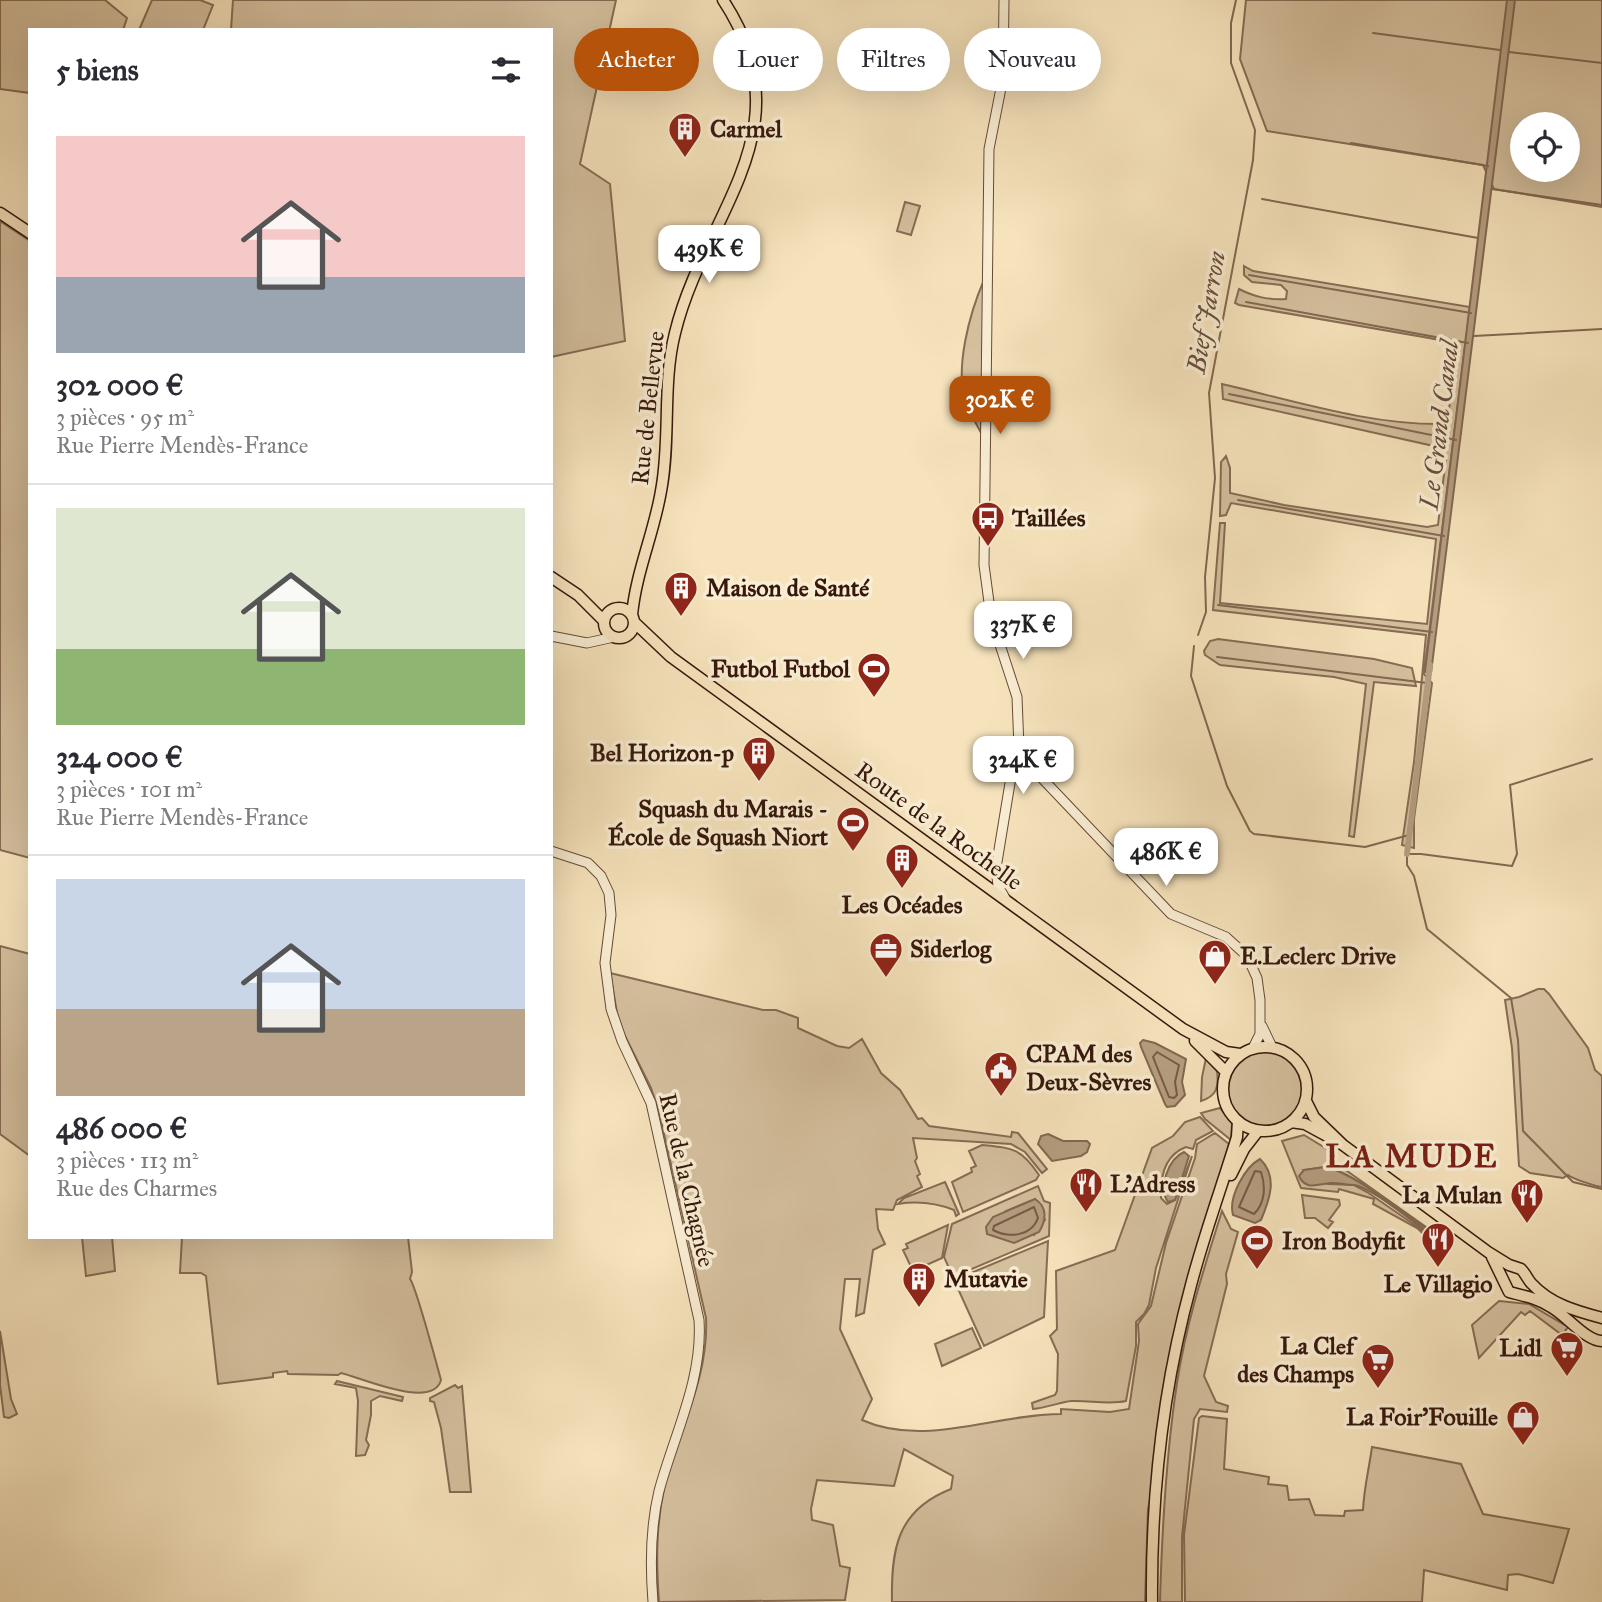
<!DOCTYPE html>
<html lang="fr">
<meta charset="utf-8">
<style>
body{margin:0;font-family:"IM FELL Great Primer",serif;background:#f7f7f7;color:#2b2b33;height:100vh;display:flex;flex-direction:column;font-size:26px;white-space:nowrap}
*{box-sizing:border-box;margin:0}
p{font-size:23px;color:#7c7c81}
.icon{flex:none;width:38px;height:38px;fill:none;stroke:currentColor;stroke-width:2;stroke-linecap:round;stroke-linejoin:round}
.map{position:relative;flex:1;overflow:hidden}
.details{position:absolute;left:28px;top:28px;width:525px;height:1211px;display:flex;flex-direction:column;background:#fff;border-radius:0px;box-shadow:0 7px 28px #0002}
.details>*{flex:none}
.banner{position:absolute;left:574px;top:28px;width:665px;height:63px;display:flex;gap:14px}
.fabs{position:absolute;left:1510px;top:112px;display:grid;gap:14px}
.fabs a{display:grid;place-items:center;width:70px;height:70px;border-radius:50%;background:#fff;box-shadow:0 7px 28px #0002;font-size:35px}
.price{position:absolute;translate:-50% -60px;padding:0 16px;border-radius:14px;background:#fff;color:#222;font-size:23px;line-height:46px;filter:drop-shadow(0 2px 4px #0008)}
.price::after{content:'';position:absolute;left:50%;top:42px;width:21px;height:16px;margin-left:-10px;background:inherit;clip-path:polygon(0 0,100% 0,50% 100%)}
.price.current{background:#b45309;color:#fff}
ul{padding:0;list-style:none}
li{display:grid;align-content:center;gap:14px;height:371px;padding:0 28px}
li+li{border-top:2px solid #e1e1e2}
li span{display:grid;place-items:center;height:217px;border-radius:0px;color:#555}
li>.icon{margin-inline-start:auto}
span .icon{width:126px;height:126px;fill:#fffc;stroke-width:1}
li b{font-size:30px}
h2{display:flex;justify-content:space-between;align-items:center;height:84px;padding:0 28px;font-size:30px}
.chip{padding:0 24px;border-radius:32px;background:#fff;box-shadow:0 7px 28px #0002;font-size:24px;line-height:63px}
.chip.current{background:#b45309;color:#fff}
.map>svg:first-child{display:block}
.green{fill:#d5c09e;stroke:#866c54;stroke-width:2;fill-rule:evenodd}
.water{fill:#b59e80;stroke:#826851;stroke-width:2}
.lines{fill:none;stroke-linecap:round;stroke-linejoin:round}
.shore{stroke:#765a46;stroke-width:2}
.stream{stroke:#826851;stroke-width:2}
.canal{stroke:#b59e80;stroke-width:6}
.minor-casing{stroke:#664a37;stroke-width:11}
.major-casing{stroke:#36170b;stroke-width:13}
.minor{stroke:#f9edd3;stroke-width:9}
.major{stroke:#f6e3bc;stroke-width:10}
.labels{text-anchor:middle;stroke-width:7;stroke-linejoin:round;paint-order:stroke}
.poi-label{font-size:24px;font-weight:bold;fill:#36170b;stroke:#f9edd3;text-anchor:start}
.street-label{font-size:24px;fill:#36170b;stroke:#f9edd3}
.water-label{font-size:26px;font-style:italic;fill:#694d3a;stroke:#f9edd3}
.district-label{font-size:32px;font-weight:bold;letter-spacing:2px;fill:#7a1f14;stroke:#f9edd3}
</style>
<div class="map">
<svg width="1602" height="1602" viewBox="0 0 1602 1602">
<rect width="100%" height="100%" fill="#f6e3bc"/>
<filter id="stains"><feTurbulence type="fractalNoise" baseFrequency=".00286" numOctaves="4"/><feColorMatrix values="0 0 0 0 .2 0 0 0 0 .09 0 0 0 0 .02 0 0 0 .5 -.17"/></filter>
<radialGradient id="worn" r=".72"><stop offset=".6" stop-color="#630" stop-opacity="0"/><stop offset="1" stop-color="#630" stop-opacity=".3"/></radialGradient>
<path class="green" d="M0,0h105l22,18 -4,12h-93v63l-30,-4z
M152,0h48l13,5 -10,25h-64z
M233,0h383l-36,164 30,20 15,157 -74,16v-327h-320z
M1246,0h356v207l-108,-18 -11,-24 -216,-34 -27,-72zM1522,124h46v46h-46z
M905,202l15,4 -9,29 -14,-4z
M0,221l30,20v617l-30,-8z
M1244,266l9,5 217,36 -46,367 8,9 -18,136v29l-12,-3 1,-8 11,-75 12,-127 -213,-25 7,-87h5l-5,80 207,21 9,-85 -205,-36 -5,12 -6,1 1,-54 5,-6 4,12v25l54,12 143,22 11,-2 8,-68 -8,-10 -215,-48 -1,-15c73,17 150,42 225,40l10,-76 -8,-6 -20,-4 -190,-33 -4,-2 4,-14c16,8 29,11 47,10l1,-8 -6,-6 -29,-3 -8,-7z
M984,280l-3,153c-5,-10 -11,-20 -15,-30 -12,-34 4,-91 18,-123z
M1218,639l156,20 38,9 4,18 -42,-4 -20,155 -5,-1 17,-152 -32,-7 -114,-12 -15,-10 -1,-4 6,-10z
M0,946l30,8v202l-30,-22z
M610,973l153,37h13l22,8v10l39,18 12,2 13,-9 19,34 19,17 18,29 4,-1 7,8 82,11 1,-5 6,1 29,36 -5,4 -17,-21 -14,-8 -98,-6 4,20 -2,3 5,13 -3,2 5,11 -25,13 -4,10 -17,-1 2,20 7,15 -12,6 -9,63 -8,3 4,-37h-15l-5,50 32,70 -10,21c63,28 133,-6 199,-6v-5l49,3 19,-3 10,-68 -1,-17 13,-18 15,-63 29,-85 2,-14 18,-11 14,11 -22,74 -59,291 -3,93h-253c-1,-53 5,-92 59,-113l2,-13 -49,-27 -10,37 -77,-6 -6,29 1,11 21,5 7,41 10,2 -5,32 -186,2c-3,-41 -3,-78 6,-118 14,-56 44,-106 41,-166l-47,-206 -8,-24 -32,-64z
M1538,989h6l5,5 39,54 7,22 7,6v111c-7,-1 -29,-8 -34,-12l-5,3 -33,-5 -11,-7 -7,-118 -7,-48 14,-3z
M1227 1088a38 38 0 1 1 76 0a38 38 0 1 1-76 0Z
M1206,1058l11,13c2,16 0,25 -16,30l1,-24z
M1220,1108l12,15 -1,17 -26,-21 -4,-6z
M1200,1117l13,14 -17,9 -3,9 -7,-2c-21,8 -26,29 -25,51l6,6 8,-4 17,-44 -36,112 -7,37 -5,9 -8,8v24l-10,55c-18,4 -37,-1 -55,0 -9,1 -26,7 -38,8l-1,-6 23,-8 2,-4 1,-37 -8,-18 7,-7 -1,-58 59,-21 37,-102 21,-12 12,-14z
M1304,1135l26,16 3,10 110,78v3l-5,5 -21,-19 -44,-24 1,-5 -35,-10 -1,3 -37,-4 -19,-47zM1325,1167c31,5 90,56 116,76l-74,-51 -13,-7 -26,-1 -24,-14z
M982,1145c31,3 39,3 57,30l-3,5 -73,32 -11,-30 20,-10 -1,-4 5,-2 -7,-15z
M945,1182l14,32 -3,2 -2,-6c-18,-7 -38,-9 -56,-6l6,-6z
M1038,1186l6,15 6,2 -1,33 -96,41 -9,-20 8,-33zM1035,1199l10,21 -11,15 -28,-24z
M1302,1195l37,5 1,5 -11,15 4,2 -5,6 -13,-10h-10z
M1222,1211l9,18 7,3 -12,42 1,10 -23,92 12,26 12,4 -1,6 -27,-3 -6,10 -12,118v65h-22c2,-73 6,-147 17,-219 9,-59 27,-115 45,-172z
M948,1225l-6,33 -29,13 -10,-21 5,-2 -2,-4z
M82,1237h30l3,34 -29,5z
M182,1237h226l4,35 -2,7c5,5 27,86 31,101 -8,30 -79,-2 -100,-7l-3,2 -50,-1 -1,-3 -14,2v4l-55,7 -12,-108 -5,-3h-21z
M1048,1241l-4,76 -60,29 -30,-66z
M1499,1301l30,3 39,23 -6,8 -32,-24 -5,4 -4,-3 -42,46 -7,-33z
M972,1328l9,20 -39,18 -7,-22z
M0,1331l11,68 6,15 -8,4 -5,-1 -4,-32z
M337,1381l66,16 -1,4 -22,-5 -9,5v14l-5,25 3,5 -4,10 -9,1 2,-55 -2,-13 -21,-4z
M455,1385l3,3 4,-2 9,106h-21l-9,-64 -7,-26 -4,-1v-3z
M1202,1416l25,3 -3,50 45,8 -1,7 19,2 2,14 20,-1 6,16 29,1 1,-5 18,-1c1,-22 6,-41 9,-63l89,17 22,50 86,15 -16,54 -35,-9 -10,1 -1,15 -83,-20 -2,32h-237l-1,-67 15,-117z"/>
<path class="water" d="M1507,0h8l-84,673 -6,-1z
M1143,1040l12,3 31,16 -4,23 3,13 -10,11 -8,1 -2,-3 -24,-57 -1,-4z
M1048,1134l15,7h24l3,3 -3,8 -6,4 -29,5 -14,-17 3,-8z
M1184,1152l5,4 -14,44 -7,2c-10,-14 0,-43 16,-50z
M1260,1159c18,17 10,40 1,61l-6,3 -22,-8c-5,-18 12,-48 27,-56z
M1325,1167c29,5 93,56 118,74l-2,2c-16,-12 -69,-56 -87,-58 -6,0 -15,-2 -21,-2 -13,0 -27,9 -34,-7l5,-6z
M1035,1199c13,8 11,22 4,33l-25,11 -27,-9 -1,-7 7,-10z"/>
<g class="lines">
<path class="shore" d="M1157,1052l22,13 -4,17 2,13 -3,3 -5,-1 -16,-40z
M1255,1171l6,1c5,15 4,31 -7,42l-15,-7z
M1034,1207l4,11c-7,19 -30,20 -45,12l1,-4z"/>
<path class="stream" d="M1373,33l127,17
M1509,52l93,11
M1351,143l137,23
M1492,189l110,16
M1262,199l216,39
M1249,275l222,38
M1246,302l222,41
M1474,336l128,-7
M1229,394l227,46
M1238,500l206,36
M1218,605l214,27
M1198,635l8,-23 -1,-35 10,-99 -6,-85 44,-233 2,-30 -24,-67v-40l5,-23
M1194,646l-3,30 36,110 23,45 4,3 111,13 44,-12
M1217,657l210,26
M1592,759l-82,26 7,69 -5,12 -91,-12h-14v11l7,11 13,53 84,69 7,42 5,91 50,51 29,7"/>
<path class="canal" d="M1407,854l23,-189"/>
<defs>
<path id="minor" d="M1004,0l-1,78 -14,71 -5,416 7,52 26,80 2,51 18,25 134,141 55,23 21,19 10,22 3,22v34l-7,14
M551,636l36,7 27,-6
M551,851l37,12 13,13 8,17 2,22 -6,48 6,46 11,32 29,62 48,217c4,59 -25,115 -40,171 -9,37 -9,73 -6,111
M1005,898l-7,-12 -2,-18 15,-91 3,-8 11,-10
M1262,1026l10,21"/>
<path id="major" d="M0,213l30,20
M551,577l27,18 26,26
M604 623a15 15 0 1 1 30 0a15 15 0 1 1-30 0Z
M632,615c4,-43 22,-82 29,-124 10,-52 1,-107 14,-158 29,-120 134,-203 48,-333
M634,622l37,35 512,372 43,23 14,2
M1195,1041l31,31
M1223 1089a42 42 0 1 1 84 0a42 42 0 1 1-84 0Z
M1306,1101l8,16 29,28 145,107 21,13 12,4c4,4 6,9 10,14 19,21 45,28 71,35
M1291,1122l14,2 24,13
M1231,1175l13,-26 14,-18
M1492,1257l17,35c15,4 28,6 42,15 16,9 35,34 51,34
M1152,1602c-1,-107 11,-214 39,-317 13,-50 31,-99 46,-148l1,-16"/>
</defs>
<use href="#minor" class="minor-casing"/>
<use href="#major" class="major-casing"/>
<use href="#minor" class="minor"/>
<use href="#major" class="major"/>
</g>
<defs>
<symbol id="building-pin" viewBox="-11 -11 22 30"><path d="M0 17L-7.5 6A9.5 9.5 0 1 1 7.5 6Z" fill="#8f2418" stroke="#f9edd3"/><path d="M-4-6H4V6H1V3H-1V6H-4ZM-2.5-4.3h1.7v1.8h-1.7ZM.8-4.3h1.7v1.8H.8ZM-2.5-1h1.7V.8h-1.7ZM.8-1h1.7V.8H.8Z" fill="#fff"/></symbol>
<symbol id="bus-pin" viewBox="-11 -11 22 30"><path d="M0 17L-7.5 6A9.5 9.5 0 1 1 7.5 6Z" fill="#8f2418" stroke="#f9edd3"/><path d="M-5-6H5V4H4V6H2V4H-2V6H-4V4H-5ZM-3.5-4V0h7V-4ZM-3.5 1.2v1.5H-2V1.2ZM2 1.2v1.5H3.5V1.2Z" fill="#fff"/></symbol>
<symbol id="stadium-pin" viewBox="-11 -11 22 30"><path d="M0 17L-7.5 6A9.5 9.5 0 1 1 7.5 6Z" fill="#8f2418" stroke="#f9edd3"/><path d="M0-5a6.5 5 0 1 0 0 10a6.5 5 0 1 0 0-10ZM-3.5-1.8h7v3.6h-7Z" fill="#fff"/></symbol>
<symbol id="office-pin" viewBox="-11 -11 22 30"><path d="M0 17L-7.5 6A9.5 9.5 0 1 1 7.5 6Z" fill="#8f2418" stroke="#f9edd3"/><path d="M-6-3h4V-5.5h4V-3h4V5H-6ZM-1-4.5V-3h2v-1.5ZM-6 0V1H6V0Z" fill="#fff"/></symbol>
<symbol id="shop-pin" viewBox="-11 -11 22 30"><path d="M0 17L-7.5 6A9.5 9.5 0 1 1 7.5 6Z" fill="#8f2418" stroke="#f9edd3"/><path d="M-5-2.5h2.3a2.7 3.5 0 0 1 5.4 0H5L5.5 6h-11ZM-1.5-2.5h3a1.5 2.3 0 0 0-3 0Z" fill="#fff"/></symbol>
<symbol id="civic-pin" viewBox="-11 -11 22 30"><path d="M0 17L-7.5 6A9.5 9.5 0 1 1 7.5 6Z" fill="#8f2418" stroke="#f9edd3"/><path d="M-.6-6.5H3V-4.5H.6V-3L4-1V1h2V6H-6V1h2V-1L-.6-3ZM-1.2 2.5V6h2.4V2.5Z" fill="#fff"/></symbol>
<symbol id="restaurant-pin" viewBox="-11 -11 22 30"><path d="M0 17L-7.5 6A9.5 9.5 0 1 1 7.5 6Z" fill="#8f2418" stroke="#f9edd3"/><path d="M-5-6h1v4h1v-4h1v4h1v-4h1v5L-1.5 .5V6h-2V.5L-5-1ZM5-6V6H3V1.5H1.5Q1.5-4 5-6Z" fill="#fff"/></symbol>
<symbol id="supermarket-pin" viewBox="-11 -11 22 30"><path d="M0 17L-7.5 6A9.5 9.5 0 1 1 7.5 6Z" fill="#8f2418" stroke="#f9edd3"/><path d="M-6-5.5h2.5l.6 2H6L4.5 2H-2.5L-4.4-4H-6ZM-1.5 3.2a1.3 1.3 0 1 0 .1 0ZM3 3.2a1.3 1.3 0 1 0 .1 0Z" fill="#fff"/></symbol>
</defs>
<g fill-rule="evenodd">
<use href="#building-pin" x="666" y="110" width="38" height="52"/>
<use href="#bus-pin" x="969" y="499" width="38" height="52"/>
<use href="#building-pin" x="662" y="569" width="38" height="52"/>
<use href="#stadium-pin" x="855" y="650" width="38" height="52"/>
<use href="#building-pin" x="740" y="734" width="38" height="52"/>
<use href="#stadium-pin" x="834" y="804" width="38" height="52"/>
<use href="#building-pin" x="883" y="841" width="38" height="52"/>
<use href="#office-pin" x="867" y="930" width="38" height="52"/>
<use href="#shop-pin" x="1196" y="937" width="38" height="52"/>
<use href="#civic-pin" x="982" y="1049" width="38" height="52"/>
<use href="#restaurant-pin" x="1067" y="1165" width="38" height="52"/>
<use href="#restaurant-pin" x="1508" y="1176" width="38" height="52"/>
<use href="#restaurant-pin" x="1419" y="1220" width="38" height="52"/>
<use href="#stadium-pin" x="1238" y="1222" width="38" height="52"/>
<use href="#building-pin" x="900" y="1260" width="38" height="52"/>
<use href="#supermarket-pin" x="1548" y="1329" width="38" height="52"/>
<use href="#supermarket-pin" x="1359" y="1341" width="38" height="52"/>
<use href="#shop-pin" x="1504" y="1398" width="38" height="52"/>
</g>
<g class="labels">
<g class="poi-label">
<text x="710" y="137">Carmel</text>
<text x="1012" y="526">Taillées</text>
<text x="706" y="596">Maison de Santé</text>
<text x="850" y="677" text-anchor="end">Futbol Futbol</text>
<text x="734" y="761" text-anchor="end">Bel Horizon-p</text>
<text x="828" y="817" text-anchor="end">Squash du Marais -<tspan x="828" dy="28">École de Squash Niort</tspan></text>
<text x="902" y="913" text-anchor="middle">Les Océades</text>
<text x="910" y="957">Siderlog</text>
<text x="1240" y="964">E.Leclerc Drive</text>
<text x="1026" y="1062">CPAM des<tspan x="1026" dy="28">Deux-Sèvres</tspan></text>
<text x="1110" y="1192">L'Adress</text>
<text x="1502" y="1203" text-anchor="end">La Mulan</text>
<text x="1282" y="1249">Iron Bodyfit</text>
<text x="944" y="1287">Mutavie</text>
<text x="1438" y="1292" text-anchor="middle">Le Villagio</text>
<text x="1354" y="1354" text-anchor="end">La Clef<tspan x="1354" dy="28">des Champs</tspan></text>
<text x="1542" y="1356" text-anchor="end">Lidl</text>
<text x="1498" y="1425" text-anchor="end">La Foir'Fouille</text>
</g>
<g class="street-label">
<text transform="translate(648 408) rotate(-84)" y="8">Rue de Bellevue</text>
<text transform="translate(939 826) rotate(36)" y="8">Route de la Rochelle</text>
<text transform="translate(687 1180) rotate(77)" y="8">Rue de la Chagnée</text>
</g>
<g class="water-label">
<text transform="translate(1206 312) rotate(-80)" y="9">Bief Jarron</text>
<text transform="translate(1439 425) rotate(-83)" y="9">Le Grand Canal</text>
</g>
<g class="district-label">
<text x="1412" y="1167">LA MUDE</text>
</g>
</g>
<rect width="100%" height="100%" filter="url(#stains)"/>
<rect width="100%" height="100%" fill="url(#worn)"/>
</svg>
<div class="fabs">
<a><svg class="icon" aria-label="locate" viewBox="0 0 24 24"><circle cx="12" cy="12" r="6"/><path d="M12 2v4M12 18v4M2 12h4M18 12h4"/></svg></a>
</div>
<b class="price" style="left:709px;top:285px">439K €</b>
<b class="price current" style="left:1000px;top:436px">302K €</b>
<b class="price" style="left:1023px;top:661px">337K €</b>
<b class="price" style="left:1023px;top:796px">324K €</b>
<b class="price" style="left:1166px;top:888px">486K €</b>
<div class="banner">
<a class="chip current">Acheter</a>
<a class="chip">Louer</a>
<a class="chip">Filtres</a>
<a class="chip">Nouveau</a>
</div>
<section class="details">
<h2>5 biens<svg class="icon" aria-label="filters" viewBox="0 0 24 24"><path d="M4 7h16M4 17h16"/><circle cx="9" cy="7" r="2"/><circle cx="15" cy="17" r="2"/></svg></h2>
<ul>
<li><span style="background:linear-gradient(#f6c9c9 65%,#9aa5b1 0)"><svg class="icon" aria-label="home" viewBox="0 0 24 24"><path d="M3 11l9-7 9 7M6 9v11h12V9"/></svg></span><div><b>302 000 €</b><p>3 pièces · 95 m²</p><p>Rue Pierre Mendès-France</p></div></li>
<li><span style="background:linear-gradient(#dfe7d0 65%,#8fb573 0)"><svg class="icon" aria-label="home" viewBox="0 0 24 24"><path d="M3 11l9-7 9 7M6 9v11h12V9"/></svg></span><div><b>324 000 €</b><p>3 pièces · 101 m²</p><p>Rue Pierre Mendès-France</p></div></li>
<li><span style="background:linear-gradient(#c9d6e8 60%,#b9a48a 0)"><svg class="icon" aria-label="home" viewBox="0 0 24 24"><path d="M3 11l9-7 9 7M6 9v11h12V9"/></svg></span><div><b>486 000 €</b><p>3 pièces · 113 m²</p><p>Rue des Charmes</p></div></li>
</ul>
</section>
</div>
